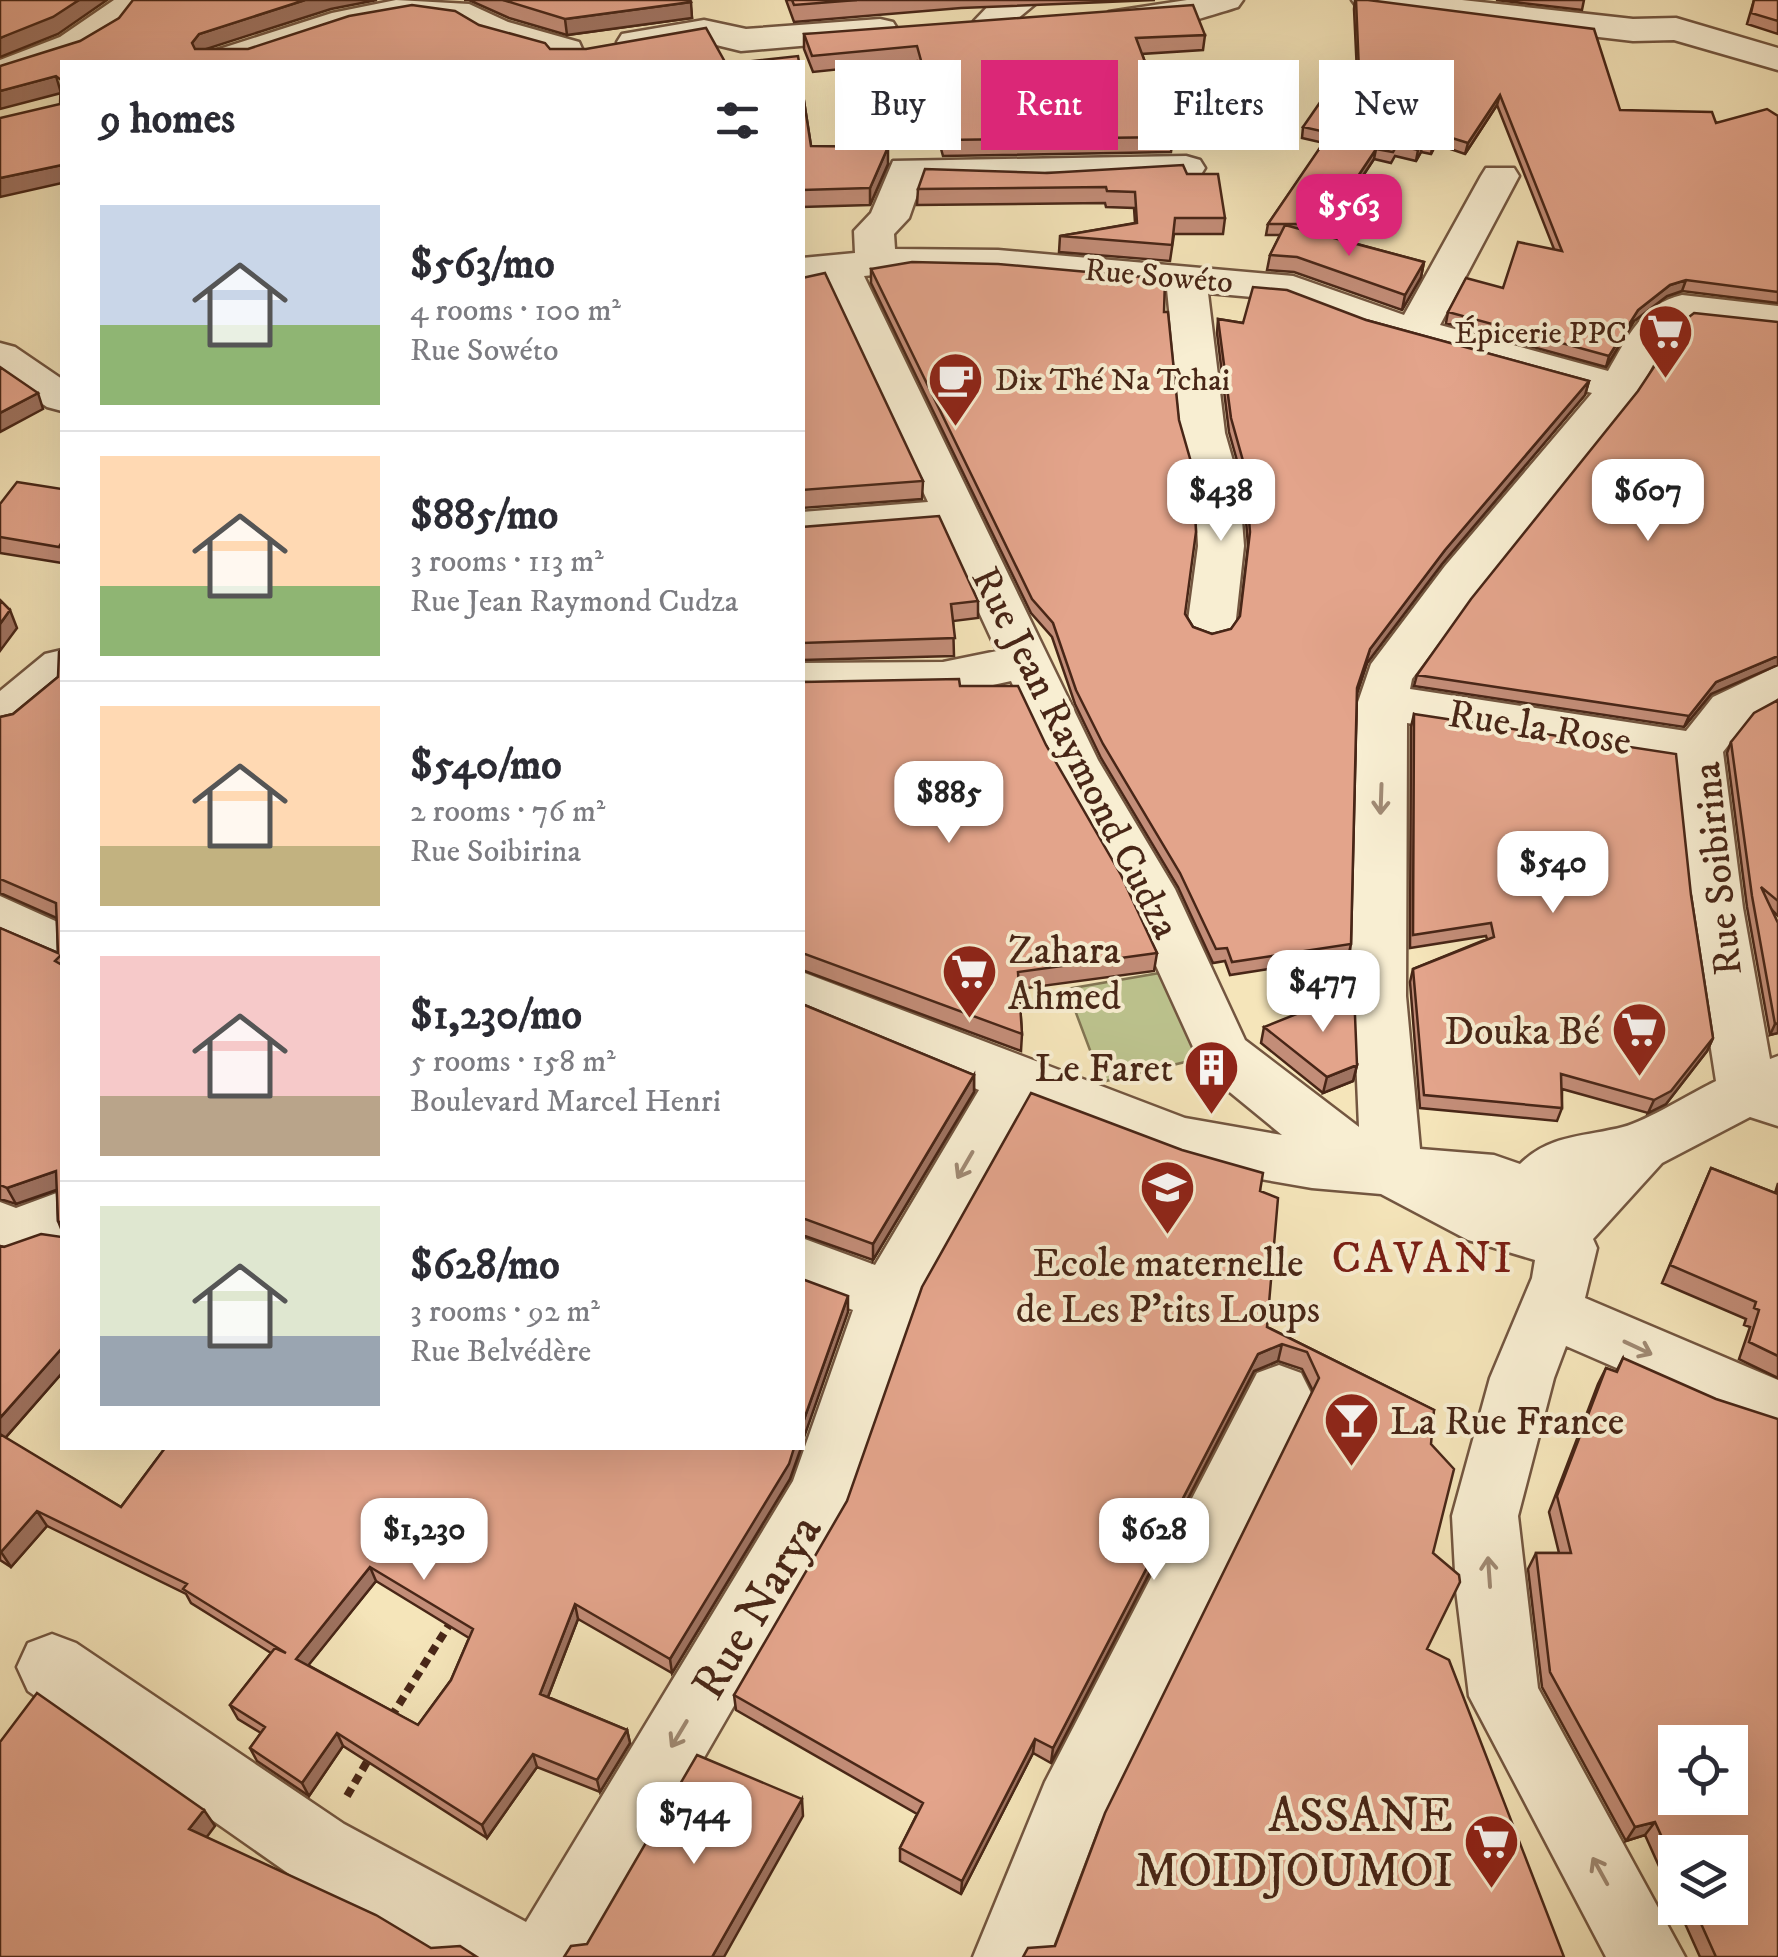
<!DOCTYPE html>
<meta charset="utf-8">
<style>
body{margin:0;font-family:"IM FELL DW Pica",serif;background:#f2f2f3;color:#2b2b33;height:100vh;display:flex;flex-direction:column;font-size:38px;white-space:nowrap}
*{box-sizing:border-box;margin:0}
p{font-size:32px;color:#7c7c81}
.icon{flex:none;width:55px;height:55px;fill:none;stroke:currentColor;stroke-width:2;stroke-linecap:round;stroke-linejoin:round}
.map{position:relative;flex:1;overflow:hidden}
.drawer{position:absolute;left:60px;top:60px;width:745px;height:1390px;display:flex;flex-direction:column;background:#fff;border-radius:0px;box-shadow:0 10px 40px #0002}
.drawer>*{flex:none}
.top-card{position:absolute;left:835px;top:60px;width:792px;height:90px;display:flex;gap:20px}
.controls{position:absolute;left:1658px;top:1725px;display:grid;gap:20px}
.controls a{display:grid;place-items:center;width:90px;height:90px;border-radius:0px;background:#fff;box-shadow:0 10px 40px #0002;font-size:50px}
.price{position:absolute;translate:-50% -85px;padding:0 22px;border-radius:20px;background:#fff;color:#222;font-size:32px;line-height:65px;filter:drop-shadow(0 2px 5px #0008)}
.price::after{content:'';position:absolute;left:50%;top:60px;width:30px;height:22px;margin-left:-15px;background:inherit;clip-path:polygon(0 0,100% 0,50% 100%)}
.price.on{background:#db2777;color:#fff}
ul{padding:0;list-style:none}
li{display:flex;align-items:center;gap:30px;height:250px;padding:0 40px}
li+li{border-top:2px solid #e1e1e2}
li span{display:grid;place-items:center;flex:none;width:280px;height:200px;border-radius:0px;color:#555}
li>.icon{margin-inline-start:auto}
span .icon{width:120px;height:120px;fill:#fffc;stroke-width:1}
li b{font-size:42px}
h2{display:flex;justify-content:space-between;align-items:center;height:120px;padding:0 40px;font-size:42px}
.tag{padding:0 35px;border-radius:0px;background:#fff;box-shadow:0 10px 40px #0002;font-size:35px;line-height:90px}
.tag.on{background:#db2777;color:#fff}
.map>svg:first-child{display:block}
.green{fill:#bdc48f;stroke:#827553;stroke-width:2.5}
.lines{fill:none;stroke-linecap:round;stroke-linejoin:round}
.minor-casing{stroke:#735640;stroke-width:5}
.path{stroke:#482617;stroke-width:8;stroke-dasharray:9 6;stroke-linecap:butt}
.minor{fill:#f8eed2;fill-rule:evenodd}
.wall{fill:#c38d78;stroke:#482617;stroke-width:2.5;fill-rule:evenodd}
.shaded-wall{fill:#9f7361;stroke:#482617;stroke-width:2.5}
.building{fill:#e3a48b;stroke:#482617;stroke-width:2.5;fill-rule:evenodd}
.oneway{stroke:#a08a74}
.labels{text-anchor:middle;stroke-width:8;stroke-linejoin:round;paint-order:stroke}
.far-street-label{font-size:32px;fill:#482617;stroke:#f8eed2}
.far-poi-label{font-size:32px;fill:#482617;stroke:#f8eed2;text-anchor:end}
.street-label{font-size:40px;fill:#482617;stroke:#f8eed2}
.poi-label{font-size:40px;fill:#482617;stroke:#f8eed2;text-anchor:start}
.quarter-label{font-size:45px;letter-spacing:2.5px;fill:#7a1f14;stroke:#f8eed2}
.near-street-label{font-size:48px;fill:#482617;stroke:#f8eed2}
.near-poi-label{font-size:48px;fill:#482617;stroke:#f8eed2;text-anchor:end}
</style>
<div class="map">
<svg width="1778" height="1957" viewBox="0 0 1778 1957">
<rect width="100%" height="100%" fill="#f5e5ba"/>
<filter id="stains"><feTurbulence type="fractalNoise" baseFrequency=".002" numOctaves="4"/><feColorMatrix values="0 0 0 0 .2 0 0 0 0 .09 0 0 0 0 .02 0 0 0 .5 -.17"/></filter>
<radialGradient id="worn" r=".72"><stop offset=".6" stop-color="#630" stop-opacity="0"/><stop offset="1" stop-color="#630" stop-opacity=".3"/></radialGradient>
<path class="green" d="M1177,970l33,86 -108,26 -35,-93z"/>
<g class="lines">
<defs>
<path id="minor" d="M114,0h37c-33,48 -97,69 -151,82v-22l60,-23z
M396,0l73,4 39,18 71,20 9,20h-36l-2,-5 -68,-19 -23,-14 -44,-6 -64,11 -100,33h-52l5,-8 128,-41z
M994,0h46l-35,29h-26l-5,-8z
M1187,0h56l-5,7c-40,12 -87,30 -129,19l-6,-7 6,-7z
M1352,0h110l171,19 43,-1 102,30v22l-104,-30 -41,1 -264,-31 -12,-3z
M880,19l13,3 5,8 -5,8 -152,13 -37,-9 -69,11 -13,-3 -5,-8 5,-8 82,-14 42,9z
M1186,156l14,4 5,8 -5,8 -154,9 -124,-4 -13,37 -15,16 1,15 103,1 295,26 111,39 77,-139 5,-8h28l5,8 -79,149 168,46c19,-33 34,-67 74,-76l96,11v24l-89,-10c-29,19 -37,54 -57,80 -74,93 -150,183 -220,279l-2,10 276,42 27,-34 65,-31v38l-31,17 -24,31 20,156 27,151 8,-3v70l-28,-9 -88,46 -69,76 4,9 -12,50 193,82v58l-212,-92 -12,32 -36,138 20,172 147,269h-79l-137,-261 -13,-106 -4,-74 38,-138 42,-100 3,-18 -67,-20 -87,-46 -69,-6 -132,-23 -152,-58 -110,196 -74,212 -255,442h-149l-148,-81 -264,-185 -11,-24 11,-24 24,-9 24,9 268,181 182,98 267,-441 60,-171 -51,-19v-53l73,27 104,-175 -177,-74v-44l383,146 97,17 -78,-64 -82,-180 -74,-130 -37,-80 -68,15 -141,1v-34l141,-1 54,-11 -56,-121 -139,12v-30l126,-10 -103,-222 -23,2v-24l53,-5 -1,-22 17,-18 22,-52zM903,272l95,2 169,15 14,144 14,49 3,64 -11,82 7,11 17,5 17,-5 7,-11 9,-82 -5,-64 -14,-49 -17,-140 78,7 78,30 228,63 -147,173 -74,98 -13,38 -7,235 8,190 -114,-87 -70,-151 -77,-129 -234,-484zM1407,723l267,41 15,144 27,173c-25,12 -69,40 -93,46 -38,10 -73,7 -103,37l-26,-9 -74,-6 -14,-153z
M0,343l15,4 47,32v32l-15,-4 -47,-32z
M62,650v42l-44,37 -18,5v-43l45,-37z
M0,896l62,28v44l-62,-28z
M62,1191v51l-50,18 -12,-4v-54l16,6z
M1279,1365l22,8 10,20 -212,432 -50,132h-76l72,-175 212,-409z"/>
</defs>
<use href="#minor" class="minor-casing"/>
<path class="path" d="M391,1717l60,-95
M347,1796l24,-41"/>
<use href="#minor" class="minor"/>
</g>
<path class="wall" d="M464,0h226l2,18 -125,17 -58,-17 -40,-18z
M786,0h369l-194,8 -167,14z
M1355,0l265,110 96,13 62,-7v187l-96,-12 -15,5 -33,25 -28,46 -160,-44 2,-11 55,-24 51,-39 -57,-144 -32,49 -29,-10 -5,10 -10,-2 -5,9 -21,-5 -4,7 -17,-4 -50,76 100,27 -3,15 -19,33 -108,-38 -27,-2 3,-15 10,-20h-14l2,-11 56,-81 -22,-5 1,-11 55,-33 -4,-85z
M1496,0h88l-2,10z
M1754,0h24v34l-31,-10z
M804,34l401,1 -2,15 -61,4 31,83 -2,15 -228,4 -26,-95 -104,11 -9,-23z
M802,88l9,58 77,18 -18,41 -68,2z
M1047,173l140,1 38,44 -2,16h-49l-4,27 -111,-9 1,-16 75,-13 -1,-15 -28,-1 -1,-4 -188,2 1,-16z
M871,269l293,43 21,302 8,13 19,7 19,-5 9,-12 8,-71 -5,-64 -14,-50 -12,-99 1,-14 25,4 123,-3 223,61 -4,14 -143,169 -75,99 -10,30 -6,251 -3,13 -118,18 -5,-14 -12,2 -35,-76 -77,-129 -26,-54 -23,-67 -21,-24 -160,-330z
M802,278l121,203 -1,18 -120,9z
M62,489v74l-62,-10v-49z
M802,527l176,74v17l-25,3 1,35 -152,4z
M62,649v582l-4,-10 -1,-31 -41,14 -16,-5v-271l58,25 -1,-35 -57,-25v-176l13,-3 45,-37z
M1417,675l294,19 -27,33 -270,-41z
M802,682l158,4 86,59 111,208 -3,18 -135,18 3,45 -1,17 -219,-81z
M1778,700v216l-5,-5 5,122 -8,2 -23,-128 -20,-154 4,-11z
M1414,714l277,181 22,143 -6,13 -41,53 -18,9 -86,-24v19l-5,13 -137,-13 -10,-126 3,-13 74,-30 -1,-3 -76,12 1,-221z
M802,1004l172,71v17l-101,168 -71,-25z
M1264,1027l93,38 -4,16 -30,12 -62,-50z
M1711,1168l64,25 3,-10v195l-39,-19 11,-32 -6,-2 2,-6 -84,-36z
M1260,1191l7,136 167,83 -379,536 258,-555 -11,-22 -24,-8 -24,10 -203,392 -18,-10 -72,141 -61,-33v-13l17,-34 -181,-104 -2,-15z
M62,1237v136l-57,65 116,69 44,-59h636l-11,31 -118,194 -94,-54 -30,78 79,33 3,13 -30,49 -63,-25 -50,71 -144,-92 -34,50 -52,-35 -7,-13 11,-15 -23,-14 -8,-14 41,-52 -80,-50 -5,-9 -139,-68 -36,41 -11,-7v-314l4,1zM376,1581l93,57 -18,42 -33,45 -110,-60z
M1623,1358l155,599h-78l-22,-49h52l-55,-56v50l-30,-67 -19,6 -84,-154 -14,-118 8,-16h23l-10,-41 49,-128 8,-16 10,4z"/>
<path class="shaded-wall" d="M79,0h28l-49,34 -58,23v-19z
M305,0h72l-46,9 -128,41 -7,10 -4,-17 7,-9z
M691,2l1,16 -125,17 -2,-16z
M56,76l5,17 -61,16v-18z
M1500,95l-3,10 -32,49 3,-11z
M1439,134l-3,10 -5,10 2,-11z
M1423,141l-2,11 -5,9 2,-11z
M888,147v17l-18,41v-17z
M1376,149l-2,10 -50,76 2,-11z
M62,165v18l-62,14v-19z
M1424,262l-3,15 -19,33 3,-15z
M1686,280l-4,11 -15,5 -33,25 -28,46 3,-11 29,-46 32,-25z
M1589,381l-4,14 -143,169 -75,99 -13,39 16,-53 75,-99z
M38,393l5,16 -43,23v-19z
M10,610l7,18 -17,23v-27z
M1778,656v9l-67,29 -27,33 5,-11 27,-34z
M1778,1023v10l-8,2 5,-11z
M1713,1038l-6,13 -41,53 -18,9 6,-13z
M1357,1065l-4,16 -30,12 4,-16z
M974,1075v17l-101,168v-16z
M56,1171l6,17 -46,16 -9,-16z
M848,1296v16l-46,131v-18z
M1282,1344l-4,17 -24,10 -203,392 2,-15 205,-394z
M62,1348v25l-62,71v-26z
M794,1448h7l-11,31 -118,194 -2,-14z
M37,1511l10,15 -36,41 -10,-15z
M370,1567l6,14 -73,91 -7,-13z
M575,1604l3,15 -34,88 -4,-13z
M627,1730l3,13 -30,49 -3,-12z
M337,1733l6,13 -34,50 -7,-13z
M1035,1739l-2,14 -72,141 1,-13z
M533,1754l4,13 -50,71 -5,-13z
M802,1799l1,17 -79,141h-12z
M204,1810l11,16 -15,20 -11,-17z
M1655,1822l-10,13 -19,6 9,-14z"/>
<path class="building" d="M0,0h79l-26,17 -53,21z
M133,0h172l-106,34 -7,9 3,6h53l101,-33 63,-11 43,6 24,14 66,18 5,6h36l120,-21 19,34h-663v103l-62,13v-60l60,-14 1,-24 -5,-4 -56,15v-25l80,-25 39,-23z
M503,0h187l1,2 -126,17z
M792,0h65l-63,5z
M1356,0h12l226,29 26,81 92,2 4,11 51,-14 11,7v176l-92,-12 -16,5 -32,25 -29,46 -161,-44 18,-34 37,10 15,-46 44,9 -62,-156 -32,48 -29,-9 -6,9 -10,-2 -5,9 -21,-5 -4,7 -17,-3 -50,75h-58l62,-91 -27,-6 27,-39 30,7z
M1754,0h24v21l-27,-8z
M1193,5l12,30 -69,3 37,99 -230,3 -26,-94 -105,10 -8,-22z
M798,56l1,6h-55z
M802,88l9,58 77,1 -18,41 -68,2z
M1183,165l4,9h31l7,44h-50l-3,27 -112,-9 77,-13 -2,-31 -28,-1 -1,-4 -188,2 7,-20 122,4z
M1285,225l139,37 -19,33 -108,-38 -27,-2z
M912,262l86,2 167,15 -1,33h4l11,108 14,49 3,63 -11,82 8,13 19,7 19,-5 9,-13 10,-84 -5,-64 -14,-50 -13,-99 25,4 10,-36 34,3 79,30 223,61 -144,169 -75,99 -13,39 -6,256 -119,18 -5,-14 -11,1 -36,-76 -77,-129 -27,-54 -23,-67 -21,-24 -161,-330z
M825,273l98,208 -121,9v-212z
M1694,313l84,9v334l-62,26 -27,34 -272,-41 54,-76 167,-208 47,-71z
M0,367l38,26 -38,20z
M17,482l45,7v53l-3,5 -59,-10v-33z
M939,516l39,85 -27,3 4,34 -153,5v-116z
M0,600l10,10 -10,14z
M62,649v305l-7,7 7,4v259l-4,-3 -2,-50 -49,17 -7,-3v-257l58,25 -2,-50 -56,-24v-162l13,-3 45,-37 1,-25z
M959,679l1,7h58l28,59 75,130 36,78 -139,19 4,62 -220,-81v-271z
M1778,700v201l-17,-14 17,36v100l-3,1 -23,-128 -21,-154 23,-29z
M1414,714l262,40 15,141 22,143 -42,53 -17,9 -93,-26 1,34 -138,-13 -11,-126 81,-32 -3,-14 -78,12z
M1354,991l3,74 -30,12 -63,-50z
M802,1004l172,71 -101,169 -71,-26z
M1031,1093l151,57 81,23 -3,18 18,7 -11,129 167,83 -3,34 23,25 -21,84 26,22 1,7 -33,67 22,11 115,297h-541l5,-9 27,-2 50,-133 214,-435 -12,-26 -25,-8 -24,10 -205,394 -18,-9 -73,142 -62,-33 23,-45 -189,-108 113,-194 75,-214z
M1711,1168l67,26v162l-29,-14 10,-32 -5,-2 2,-6 -86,-37z
M41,1234l21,3v111l-62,70v-172l4,1z
M802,1279l46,17 -46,129z
M1623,1358l93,41 62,20v538h-62l-22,-49h36v-56h-55v14l-20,-44 -20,5 -85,-155 -14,-119h35l-14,-57 49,-128 11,4zM1675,1742h55v56h-55z
M0,1434l121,73 44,-59h629l-5,16 -119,195 -95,-55 -35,90 87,36 -30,50 -64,-26 -51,71 -145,-92 -35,50 -52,-35 15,-21 -35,-22 45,-57 11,5 -103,-64 4,-5 -150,-73 -36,41 -1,-1zM370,1567l103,62 -22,51 -33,45 -122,-66z
M37,1693l167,117 -15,19 187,86 55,33 29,-2 17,11h-477v-215z
M697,1755l105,44 -90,158h-148l7,-11 16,-2z"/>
<defs><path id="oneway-shaft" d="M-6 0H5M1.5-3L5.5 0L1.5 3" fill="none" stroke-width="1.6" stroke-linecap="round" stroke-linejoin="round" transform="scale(2.5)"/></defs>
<g class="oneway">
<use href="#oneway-shaft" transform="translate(1381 799) rotate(92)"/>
<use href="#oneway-shaft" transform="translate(965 1165) rotate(120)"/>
<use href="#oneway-shaft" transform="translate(1638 1348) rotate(25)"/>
<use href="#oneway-shaft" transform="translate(1489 1572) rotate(-94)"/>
<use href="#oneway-shaft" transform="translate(679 1734) rotate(121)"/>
<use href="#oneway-shaft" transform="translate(1600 1871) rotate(-119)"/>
</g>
<defs>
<symbol id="supermarket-pin" viewBox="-11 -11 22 30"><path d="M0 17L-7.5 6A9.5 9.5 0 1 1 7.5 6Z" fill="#8f2418" stroke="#f8eed2"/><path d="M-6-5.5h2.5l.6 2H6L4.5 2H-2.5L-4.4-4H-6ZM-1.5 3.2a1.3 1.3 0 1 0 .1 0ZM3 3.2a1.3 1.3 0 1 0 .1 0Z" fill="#fff"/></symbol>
<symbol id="cafe-pin" viewBox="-11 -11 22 30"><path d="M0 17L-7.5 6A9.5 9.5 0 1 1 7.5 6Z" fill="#8f2418" stroke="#f8eed2"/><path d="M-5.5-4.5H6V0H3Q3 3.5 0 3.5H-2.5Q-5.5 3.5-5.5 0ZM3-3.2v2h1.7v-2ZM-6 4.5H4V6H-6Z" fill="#fff"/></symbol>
<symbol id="building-pin" viewBox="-11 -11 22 30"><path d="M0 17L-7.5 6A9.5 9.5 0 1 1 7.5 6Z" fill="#8f2418" stroke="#f8eed2"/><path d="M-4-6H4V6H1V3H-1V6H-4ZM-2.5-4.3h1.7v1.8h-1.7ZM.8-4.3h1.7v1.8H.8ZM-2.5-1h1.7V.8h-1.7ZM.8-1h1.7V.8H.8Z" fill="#fff"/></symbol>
<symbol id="school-pin" viewBox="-11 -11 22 30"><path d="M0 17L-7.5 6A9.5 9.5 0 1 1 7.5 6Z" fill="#8f2418" stroke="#f8eed2"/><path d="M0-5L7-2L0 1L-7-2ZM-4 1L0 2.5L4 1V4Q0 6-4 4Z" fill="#fff"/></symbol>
<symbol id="bar-pin" viewBox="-11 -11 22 30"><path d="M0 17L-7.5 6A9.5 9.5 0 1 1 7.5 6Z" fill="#8f2418" stroke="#f8eed2"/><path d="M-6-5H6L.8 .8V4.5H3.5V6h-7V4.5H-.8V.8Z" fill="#fff"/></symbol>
</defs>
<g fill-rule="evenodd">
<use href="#supermarket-pin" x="1634" y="300" width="63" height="86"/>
<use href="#cafe-pin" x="924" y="348" width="63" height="86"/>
<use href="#supermarket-pin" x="938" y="940" width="63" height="86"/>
<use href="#supermarket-pin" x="1608" y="998" width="63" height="86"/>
<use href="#building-pin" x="1180" y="1036" width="63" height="86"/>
<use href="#school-pin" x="1136" y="1156" width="63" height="86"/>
<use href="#bar-pin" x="1320" y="1388" width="63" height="86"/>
<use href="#supermarket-pin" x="1460" y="1810" width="63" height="86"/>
</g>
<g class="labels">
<g class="far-street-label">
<text transform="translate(1159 275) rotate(5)" y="11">Rue Sowéto</text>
</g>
<g class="far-poi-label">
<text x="1627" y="343">Épicerie PPC</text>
<text x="995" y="390" text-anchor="start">Dix Thé Na Tchai</text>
</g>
<g class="street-label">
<text transform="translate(1540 726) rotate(9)" y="14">Rue la Rose</text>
<text transform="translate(1077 752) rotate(63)" y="14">Rue Jean Raymond Cudza</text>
<text transform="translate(1716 869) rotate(-96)" y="14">Rue Soibirina</text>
</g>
<g class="poi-label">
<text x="1008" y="963">Zahara<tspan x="1008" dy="46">Ahmed</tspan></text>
<text x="1600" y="1044" text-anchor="end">Douka Bé</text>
<text x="1173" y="1081" text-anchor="end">Le Faret</text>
<text x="1168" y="1276" text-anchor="middle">Ecole maternelle<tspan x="1168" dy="46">de Les P'tits Loups</tspan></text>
<text x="1390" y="1434">La Rue France</text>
</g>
<g class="quarter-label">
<text x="1423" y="1272">CAVANI</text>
</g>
<g class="near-street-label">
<text transform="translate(755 1606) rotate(-59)" y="17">Rue Narya</text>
</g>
<g class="near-poi-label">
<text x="1453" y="1831">ASSANE<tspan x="1453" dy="55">MOIDJOUMOI</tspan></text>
</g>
</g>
<rect width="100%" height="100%" filter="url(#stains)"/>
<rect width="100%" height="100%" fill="url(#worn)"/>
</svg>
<div class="controls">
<a><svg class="icon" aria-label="locate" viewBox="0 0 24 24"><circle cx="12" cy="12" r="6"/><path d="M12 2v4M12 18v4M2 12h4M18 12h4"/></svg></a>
<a><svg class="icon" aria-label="layers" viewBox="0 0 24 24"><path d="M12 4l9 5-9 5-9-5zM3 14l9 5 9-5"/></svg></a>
</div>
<b class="price on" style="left:1349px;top:259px">$563</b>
<b class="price" style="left:1221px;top:544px">$438</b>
<b class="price" style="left:1648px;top:544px">$607</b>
<b class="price" style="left:949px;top:846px">$885</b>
<b class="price" style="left:1553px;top:916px">$540</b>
<b class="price" style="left:1323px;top:1035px">$477</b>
<b class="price" style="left:424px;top:1583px">$1,230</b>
<b class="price" style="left:1154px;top:1583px">$628</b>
<b class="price" style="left:694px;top:1867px">$744</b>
<div class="top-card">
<a class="tag">Buy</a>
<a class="tag on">Rent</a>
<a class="tag">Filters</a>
<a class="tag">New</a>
</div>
<section class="drawer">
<h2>9 homes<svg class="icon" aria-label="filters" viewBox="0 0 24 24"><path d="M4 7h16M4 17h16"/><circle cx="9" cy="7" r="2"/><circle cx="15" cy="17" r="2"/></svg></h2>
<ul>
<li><span style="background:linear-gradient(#c9d6e8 60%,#8fb573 0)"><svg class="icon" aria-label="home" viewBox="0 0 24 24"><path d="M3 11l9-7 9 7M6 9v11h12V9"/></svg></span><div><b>$563/mo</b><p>4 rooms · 100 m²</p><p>Rue Sowéto</p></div></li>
<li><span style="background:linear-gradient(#ffd9b3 65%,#8fb573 0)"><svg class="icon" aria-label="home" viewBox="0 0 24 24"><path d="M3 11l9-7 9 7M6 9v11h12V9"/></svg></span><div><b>$885/mo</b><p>3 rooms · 113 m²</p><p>Rue Jean Raymond Cudza</p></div></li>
<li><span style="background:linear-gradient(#ffd9b3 70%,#c2b280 0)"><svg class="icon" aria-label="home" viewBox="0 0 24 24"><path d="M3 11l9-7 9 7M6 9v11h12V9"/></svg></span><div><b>$540/mo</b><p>2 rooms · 76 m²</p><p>Rue Soibirina</p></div></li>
<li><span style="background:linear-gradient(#f6c9c9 70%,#b9a48a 0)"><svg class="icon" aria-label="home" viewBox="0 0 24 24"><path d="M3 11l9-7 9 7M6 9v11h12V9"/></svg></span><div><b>$1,230/mo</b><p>5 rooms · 158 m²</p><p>Boulevard Marcel Henri</p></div></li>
<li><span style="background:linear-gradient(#dfe7d0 65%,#9aa5b1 0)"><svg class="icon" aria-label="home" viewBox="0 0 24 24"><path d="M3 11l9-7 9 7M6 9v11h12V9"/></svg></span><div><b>$628/mo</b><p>3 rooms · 92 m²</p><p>Rue Belvédère</p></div></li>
</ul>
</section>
</div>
